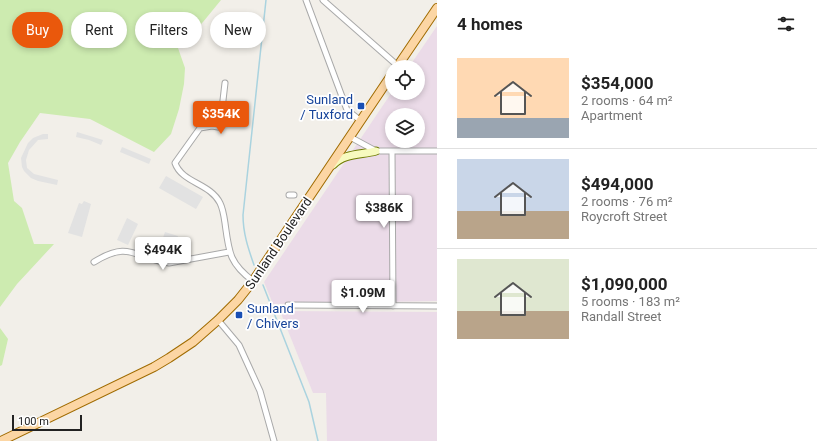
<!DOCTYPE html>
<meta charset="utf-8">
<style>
body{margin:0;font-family:Roboto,sans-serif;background:#f6f6f6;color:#222;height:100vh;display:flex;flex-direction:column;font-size:15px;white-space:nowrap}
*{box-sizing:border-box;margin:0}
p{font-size:13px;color:#767676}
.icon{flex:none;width:22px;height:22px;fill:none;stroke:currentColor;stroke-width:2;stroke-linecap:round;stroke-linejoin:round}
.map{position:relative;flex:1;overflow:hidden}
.sheet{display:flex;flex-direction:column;background:#fff;width:380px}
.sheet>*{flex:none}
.banner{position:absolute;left:12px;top:12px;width:365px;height:36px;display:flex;gap:8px}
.tools{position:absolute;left:385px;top:60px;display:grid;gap:8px}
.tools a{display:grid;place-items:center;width:40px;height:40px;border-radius:50%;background:#fff;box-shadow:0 2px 6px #0003;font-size:20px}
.scale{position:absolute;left:12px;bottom:10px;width:70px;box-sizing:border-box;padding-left:4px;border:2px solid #222;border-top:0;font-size:11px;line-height:14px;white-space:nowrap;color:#222;-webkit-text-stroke:3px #fff;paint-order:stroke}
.price{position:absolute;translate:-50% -34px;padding:0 9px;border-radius:4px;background:#fff;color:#222;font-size:13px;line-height:26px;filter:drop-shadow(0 1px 2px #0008)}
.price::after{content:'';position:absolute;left:50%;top:24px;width:12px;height:9px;margin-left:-6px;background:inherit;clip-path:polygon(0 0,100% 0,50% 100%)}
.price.current{background:#ea580c;color:#fff}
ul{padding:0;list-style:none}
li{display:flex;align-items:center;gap:12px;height:100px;padding:0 20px}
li+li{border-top:1px solid #e0e0e0}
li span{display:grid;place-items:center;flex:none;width:112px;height:80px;border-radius:0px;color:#555}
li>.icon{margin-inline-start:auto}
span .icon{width:48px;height:48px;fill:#fffc;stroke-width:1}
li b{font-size:17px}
h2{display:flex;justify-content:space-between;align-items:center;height:48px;padding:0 20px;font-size:17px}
.chip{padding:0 14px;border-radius:18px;background:#fff;box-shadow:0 2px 6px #0003;font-size:14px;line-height:36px}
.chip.current{background:#ea580c;color:#fff}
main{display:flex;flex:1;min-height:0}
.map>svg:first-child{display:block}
.industrial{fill:#ebdbe8;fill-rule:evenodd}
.grass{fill:#cdebb0}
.parking{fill:#e2e2e2}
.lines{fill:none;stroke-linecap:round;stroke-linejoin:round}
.stream{stroke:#aad3df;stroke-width:1.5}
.street-casing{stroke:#a9a9a9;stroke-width:7}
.secondary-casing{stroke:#707d05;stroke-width:9}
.primary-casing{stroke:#a06b00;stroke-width:10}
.street{stroke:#fff;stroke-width:5}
.secondary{stroke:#f7fabf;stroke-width:7}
.primary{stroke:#fcd6a4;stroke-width:8}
.transit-dot{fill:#1a4fb4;stroke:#fff;stroke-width:1.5}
.labels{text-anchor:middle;stroke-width:3.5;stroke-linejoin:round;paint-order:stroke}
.transit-label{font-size:13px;fill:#164399;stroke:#fff;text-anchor:end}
.street-label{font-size:13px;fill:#222;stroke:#fff}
</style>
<main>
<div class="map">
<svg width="437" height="441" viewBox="0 0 437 441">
<rect width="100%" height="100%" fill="#f2efe9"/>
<path class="industrial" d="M437,26v275l-164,3 -9,-22 128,-190 26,1v-26h-9zM392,115h26v26h-26z
M280,311l157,1v129h-110l-1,-48h-13z"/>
<path class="grass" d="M0,0h221l-18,22 -25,26 7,20 -1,16 -5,25 -8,25 -17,18 -64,-33 -50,-6 -20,29 -12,21 6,38 8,7 12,36h20l-37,40 -17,23z
M0,328l8,11 -6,26 -2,1z"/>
<path class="parking" d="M77,132l26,8 -2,5 -12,-5 -13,-3z
M43,134h5v5l-10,1 -9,10 -3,10 1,8 7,6 24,6 -1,5 -19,-4 -7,-3 -7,-7 -2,-4 -1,-9 7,-15 5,-5z
M122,147l29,12 -2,5 -29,-12z
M166,176l37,21 -7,12 -37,-21z
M84,201l7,3 -9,33 -14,-4 11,-30 3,1z
M127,218l11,6 -10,21 -11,-5z
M165,232l13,4 -6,18 -13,-5z"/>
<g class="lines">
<path class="stream" d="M254,265c-6,-17 -11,-32 -11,-50l23,-215
M263,285l46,117 9,39"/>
<defs>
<path id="street" d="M306,0l41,110 14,11
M323,0l75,66
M225,83l-5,43 -2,1 -6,-1 -12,2 -25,35c7,20 35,20 45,40 3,6 4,13 5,20 4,29 4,40 28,58
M350,137l26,14h61
M392,151l1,155
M289,195h5
M94,262c36,-22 40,-4 75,1l60,-11
M288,305l149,1
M218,320l21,25 21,46 14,50"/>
<path id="secondary" d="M333,165c11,-12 28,-10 43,-14"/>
<path id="primary" d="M397,67l40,-59
M1,441l153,-74 15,-9 24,-16 25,-22 20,-20 15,-19 139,-207"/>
</defs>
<use href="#street" class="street-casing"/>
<use href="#secondary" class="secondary-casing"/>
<use href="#primary" class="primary-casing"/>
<use href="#street" class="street"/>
<use href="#secondary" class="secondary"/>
<use href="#primary" class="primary"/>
</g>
<g class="transit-dot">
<rect x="357" y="102" width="8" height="8" rx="2"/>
<rect x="235" y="311" width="8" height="8" rx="2"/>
</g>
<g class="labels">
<g class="transit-label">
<text x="353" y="104">Sunland<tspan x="353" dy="15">/ Tuxford</tspan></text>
<text x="247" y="313" text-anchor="start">Sunland<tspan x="247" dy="15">/ Chivers</tspan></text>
</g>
<g class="street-label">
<text transform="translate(278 243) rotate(-56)" y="5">Sunland Boulevard</text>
</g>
</g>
</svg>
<div class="tools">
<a><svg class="icon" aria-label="locate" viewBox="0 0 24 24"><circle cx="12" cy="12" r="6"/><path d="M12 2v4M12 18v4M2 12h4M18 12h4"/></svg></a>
<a><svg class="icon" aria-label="layers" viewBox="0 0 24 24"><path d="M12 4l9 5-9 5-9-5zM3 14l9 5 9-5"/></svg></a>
</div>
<div class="scale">100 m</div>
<b class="price current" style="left:221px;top:135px">$354K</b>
<b class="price" style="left:384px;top:229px">$386K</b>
<b class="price" style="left:163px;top:271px">$494K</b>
<b class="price" style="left:363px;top:314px">$1.09M</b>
<div class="banner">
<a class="chip current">Buy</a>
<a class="chip">Rent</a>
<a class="chip">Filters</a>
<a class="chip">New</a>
</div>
</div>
<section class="sheet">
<h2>4 homes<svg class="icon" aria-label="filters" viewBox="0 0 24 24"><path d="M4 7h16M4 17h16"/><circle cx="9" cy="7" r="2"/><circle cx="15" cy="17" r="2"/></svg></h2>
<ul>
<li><span style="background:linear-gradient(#ffd9b3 75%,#9aa5b1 0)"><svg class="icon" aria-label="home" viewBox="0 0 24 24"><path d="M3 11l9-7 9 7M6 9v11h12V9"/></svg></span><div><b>$354,000</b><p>2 rooms · 64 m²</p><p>Apartment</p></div></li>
<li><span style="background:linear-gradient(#c9d6e8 65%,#b9a48a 0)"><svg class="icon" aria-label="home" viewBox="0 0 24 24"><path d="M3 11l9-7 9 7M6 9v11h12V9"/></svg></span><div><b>$494,000</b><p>2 rooms · 76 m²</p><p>Roycroft Street</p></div></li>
<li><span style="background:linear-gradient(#dfe7d0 65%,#b9a48a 0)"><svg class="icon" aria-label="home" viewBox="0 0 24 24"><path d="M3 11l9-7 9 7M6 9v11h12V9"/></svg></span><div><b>$1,090,000</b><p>5 rooms · 183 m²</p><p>Randall Street</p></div></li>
</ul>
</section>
</main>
